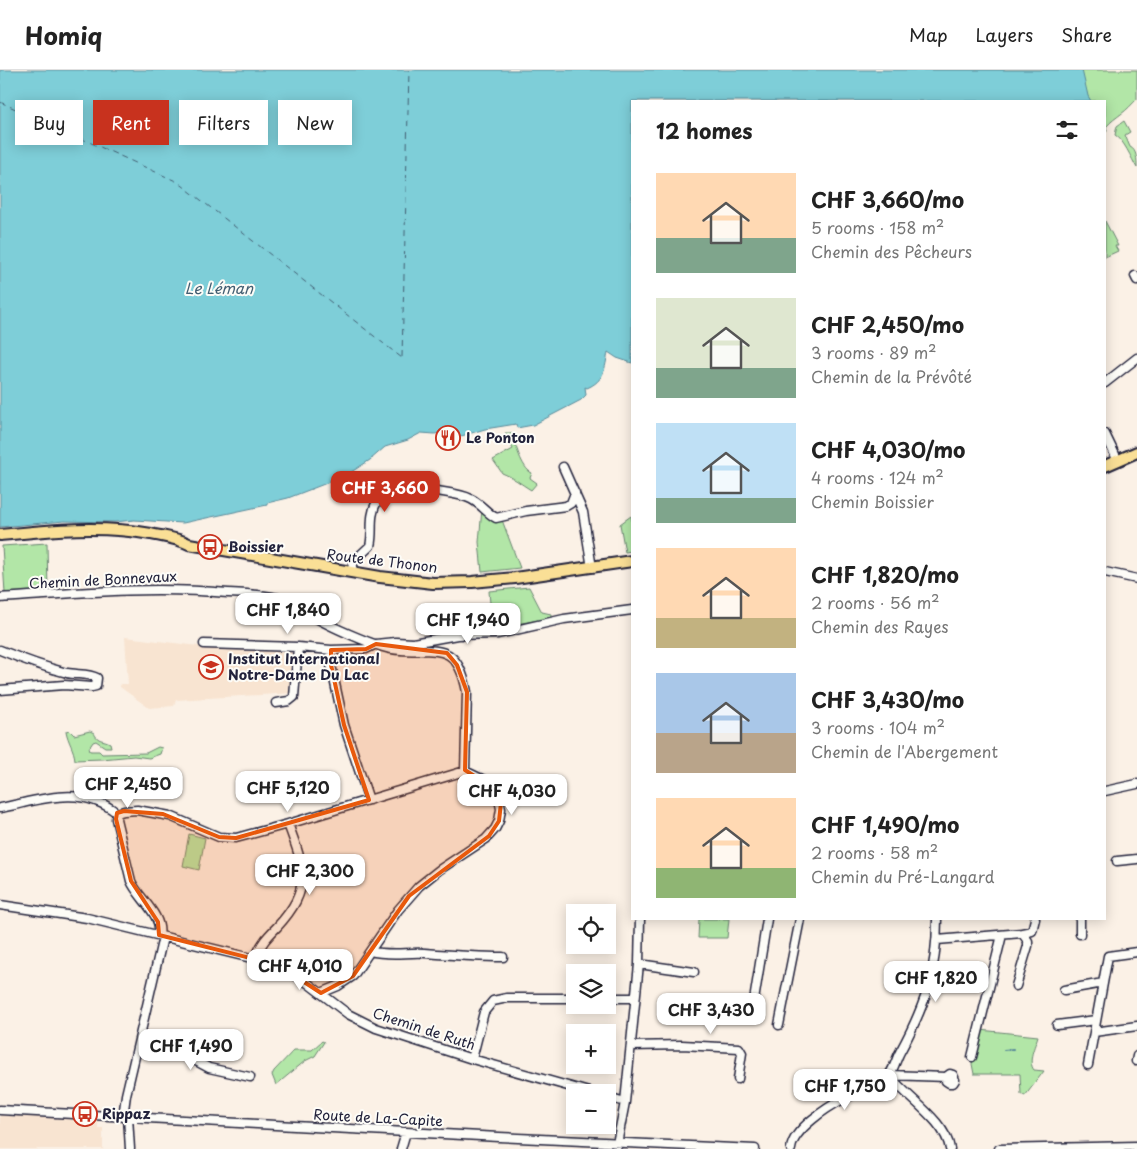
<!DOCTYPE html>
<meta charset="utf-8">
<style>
body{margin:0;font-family:"Playpen Sans",sans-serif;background:#f6f6f6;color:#222;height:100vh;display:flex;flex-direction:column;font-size:19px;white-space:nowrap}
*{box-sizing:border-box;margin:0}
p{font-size:16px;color:#767676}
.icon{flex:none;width:28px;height:28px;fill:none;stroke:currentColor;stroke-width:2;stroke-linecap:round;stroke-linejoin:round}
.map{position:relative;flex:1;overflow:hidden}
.panel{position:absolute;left:631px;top:30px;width:475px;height:820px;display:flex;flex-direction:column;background:#fff;border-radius:0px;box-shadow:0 2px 12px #0003}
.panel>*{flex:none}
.top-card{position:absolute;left:15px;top:30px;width:475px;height:45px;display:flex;gap:10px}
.buttons{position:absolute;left:566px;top:834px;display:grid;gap:10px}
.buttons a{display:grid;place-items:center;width:50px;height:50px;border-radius:0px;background:#fff;box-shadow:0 2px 12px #0003;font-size:25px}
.price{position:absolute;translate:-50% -42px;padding:0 11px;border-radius:10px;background:#fff;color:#222;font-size:16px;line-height:32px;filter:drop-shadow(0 1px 2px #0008)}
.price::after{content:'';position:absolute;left:50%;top:30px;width:15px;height:11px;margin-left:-8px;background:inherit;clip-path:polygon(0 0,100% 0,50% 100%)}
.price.selected{background:#c8321e;color:#fff}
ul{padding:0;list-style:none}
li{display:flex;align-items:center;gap:15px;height:125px;padding:0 25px}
li span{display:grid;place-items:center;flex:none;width:140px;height:100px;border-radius:0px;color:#555}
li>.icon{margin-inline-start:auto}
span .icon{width:60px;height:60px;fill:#fffc;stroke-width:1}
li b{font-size:21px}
h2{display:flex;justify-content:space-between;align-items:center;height:60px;padding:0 25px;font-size:21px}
.tag{padding:0 18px;border-radius:0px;background:#fff;box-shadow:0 2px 12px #0003;font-size:18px;line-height:45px}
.tag.selected{background:#c8321e;color:#fff}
header{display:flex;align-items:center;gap:30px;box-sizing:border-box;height:70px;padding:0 25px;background:#fff;border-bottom:1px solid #e0e0e0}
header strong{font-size:24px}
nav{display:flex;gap:28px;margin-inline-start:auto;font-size:18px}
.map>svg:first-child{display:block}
.built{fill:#f8e4d1}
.green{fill:#b2e6a7;stroke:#6a8471}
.water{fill:#7eced8;stroke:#598999}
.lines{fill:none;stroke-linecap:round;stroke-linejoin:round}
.stream{stroke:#598999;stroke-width:2}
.ferry{stroke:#425e72;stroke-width:1;stroke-dasharray:6 5;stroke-linecap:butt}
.minor-casing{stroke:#22223b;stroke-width:11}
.major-casing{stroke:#22223b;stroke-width:14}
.minor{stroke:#fdfcf7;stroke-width:8}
.major{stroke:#fadf96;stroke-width:10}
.marked{fill:#e8590c;fill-opacity:0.2;stroke:#e8590c;stroke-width:4;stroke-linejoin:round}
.labels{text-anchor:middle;stroke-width:4;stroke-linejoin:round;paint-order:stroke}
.poi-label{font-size:14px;font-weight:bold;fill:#22223b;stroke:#fdfcf7;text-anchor:start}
.street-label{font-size:14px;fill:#22223b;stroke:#fdfcf7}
.water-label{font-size:15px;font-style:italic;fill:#425e72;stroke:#fdfcf7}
</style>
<header>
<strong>Homiq</strong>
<nav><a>Map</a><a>Layers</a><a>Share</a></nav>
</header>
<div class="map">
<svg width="1137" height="1079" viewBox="0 0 1137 1079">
<rect width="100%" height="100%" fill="#fbf1e6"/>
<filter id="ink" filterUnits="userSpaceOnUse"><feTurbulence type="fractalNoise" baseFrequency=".02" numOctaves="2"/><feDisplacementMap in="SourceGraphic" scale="10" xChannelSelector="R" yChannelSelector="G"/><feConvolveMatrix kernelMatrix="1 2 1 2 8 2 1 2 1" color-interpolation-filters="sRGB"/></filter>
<g filter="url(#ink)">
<path class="built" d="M125,567l74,9 97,4 -3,43 -117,7 -2,6 -25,2 -29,-21v-3h8z
M0,1045l98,5v8h5v21h-103z"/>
<path class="green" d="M924,0h213v29c-5,5 -10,11 -16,15 -5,4 -10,7 -15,13l1,3 -2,3v-32h-58z
M1124,51l6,11 -5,3 5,12c7,3 7,13 7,21 -6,-10 -13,-28 -22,-33l2,-9z
M1105,151l13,25h-3l3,5 -13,6z
M505,363h6c5,11 10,35 21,40l-2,5 7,5 -6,7c-10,-6 -18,-13 -29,-17l-9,-13 20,-11z
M482,439l20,11 18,48 -38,4 -3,-30z
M631,446l1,5v30l-7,1 -5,-28z
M47,473l1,48 -43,2 -3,-47z
M529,517l13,25 9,2v4l-59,10 -3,-37z
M69,660l5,5 16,-4 4,2c4,9 9,6 16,10l1,4h-6l-9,-6 -3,1 -4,6 1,3h9l3,3 44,-1 12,-6 4,1 -2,6 -11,4 -15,-2 -32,3 -27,1c-1,-11 -7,-18 -9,-29z
M189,764l16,4 -6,32 -16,-4z
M699,849h30l-2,19h-29z
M980,960l58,6c-3,10 -11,25 -4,34l10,1 -19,25 -4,-2 -1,-20h-46l-2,-10z
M322,971l2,1 -9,14 -10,5 -29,24 -4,-10 2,-4 20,-21h18z"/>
<path class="water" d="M0,0h1082l6,26 3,5h-459v262l-15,-5 -9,-6c-3,17 -4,29 -21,36l-2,-1 1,8 -5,5 -48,25 -16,3 -1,-4 -31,5 -27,8 -1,-3 -6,-4 -16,4 -14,-1 -13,7 -23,7 -15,13 -25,16 -57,22 -21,5v2l-84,18 -49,-3 -19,2 -51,-1 -64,6z"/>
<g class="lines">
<path class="stream" d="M1004,980l9,-1"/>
<path class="ferry" d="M0,32l178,80 224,176
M402,287l7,-287"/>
<defs>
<path id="minor" d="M1135,206l2,4
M1105,313l32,-25
M1105,364l13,27
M563,397l20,45 9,56
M351,502l3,-11 16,-15c4,-16 -2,-27 7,-45 11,-22 42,-13 60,-10 11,2 24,3 34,8 10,5 16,14 25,19l30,-7 40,-5 5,-3 4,-10
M1105,502l32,7
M0,528c76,-5 151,-12 228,-5 21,1 43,2 64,9 10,3 15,11 24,16 18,10 48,23 67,29 41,13 72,-18 84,45l-2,79 21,10 12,13 3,15 -2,12 -4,8 -9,10 -47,31 -20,16 -21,24 -45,66 -15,10 -17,7
M204,574l94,3 33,3 35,-1 10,-5 20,-2 17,1 44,-8 41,-1 66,-15 68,-9
M0,580c22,9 44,17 67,23 10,2 22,0 30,5l-1,8 -4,1 -28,-2 -64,5
M331,580v15l13,60 25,75
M276,633l13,-2 5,-4 4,-50
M1105,721l32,-7
M0,738c41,-8 80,-24 117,5l-1,6 15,62c7,17 32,34 28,54
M117,743l7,-2 13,-1 33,6 49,21 17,1 52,-14 177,-53
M1117,791l20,-2
M0,835l87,13 185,45 29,15 47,36 28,14 96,31 117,33
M1080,849v15
M937,870l85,-7
M370,881c18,5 37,1 55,2 26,2 52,4 78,4
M256,889c3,-14 12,-23 21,-32 35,-38 28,-58 11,-103
M639,894l55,8
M1016,916l12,-40v-5l-6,-8 10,-2 3,-12
M1064,920l39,-7
M608,928h27
M752,943l15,-94
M779,955l21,-106
M1057,955l39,-5
M1094,962l43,-6
M140,966l26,9 43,23 41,9
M631,976l51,-1 57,3 3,5 -4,26
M972,987l29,-118 -1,-4
M472,989l12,-47 9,-11 14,-3h68
M1136,991l1,-5
M1088,995l20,-109 29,-4
M889,1005c17,22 57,46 61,74
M889,1005l57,2 4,-3 3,1 2,5 -2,3h-4l-3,-2v-4
M608,1027l17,5
M0,1040l499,27 256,12
M123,1047l3,-22 37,-158
M128,1047l2,32
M401,1079l5,-17
M616,1079l9,-47 14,-138 1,-45
M791,1079c2,-20 37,-42 54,-51 14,-7 31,-10 43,-22 6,-6 8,-17 12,-24 25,-46 37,-80 37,-133
M999,1079l138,-3"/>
<path id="major" d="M1105,396l32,-14
M0,465c51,-5 100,-10 151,-1 13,3 26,4 38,10l191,33 53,6 39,-1 43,-4 117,-17"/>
</defs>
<use href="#minor" class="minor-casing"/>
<use href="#major" class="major-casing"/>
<use href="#minor" class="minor"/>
<use href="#major" class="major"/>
</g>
</g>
<path class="marked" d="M376,574l71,9 10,12 10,27 -2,78 30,19 6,14 -2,18 -10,15 -80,60 -56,80 -32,17 -43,-28 -119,-30 -1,-13 -27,-41 -15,-62 1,-6 7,-2 39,3 56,23 17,1 133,-38 -25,-75 -13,-60v-15l35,-1z"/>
<defs>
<symbol id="restaurant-ring" viewBox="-11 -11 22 22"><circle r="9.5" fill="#fdfcf7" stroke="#c8321e" stroke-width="1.5"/><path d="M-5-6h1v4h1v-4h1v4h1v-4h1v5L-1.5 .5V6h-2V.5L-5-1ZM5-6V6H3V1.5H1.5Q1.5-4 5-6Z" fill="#c8321e"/></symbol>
<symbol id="bus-ring" viewBox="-11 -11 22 22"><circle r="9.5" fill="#fdfcf7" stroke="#c8321e" stroke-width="1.5"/><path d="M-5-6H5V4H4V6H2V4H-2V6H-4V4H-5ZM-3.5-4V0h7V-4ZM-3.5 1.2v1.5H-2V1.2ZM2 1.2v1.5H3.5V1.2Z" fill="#c8321e"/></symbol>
<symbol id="school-ring" viewBox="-11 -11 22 22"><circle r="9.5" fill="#fdfcf7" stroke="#c8321e" stroke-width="1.5"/><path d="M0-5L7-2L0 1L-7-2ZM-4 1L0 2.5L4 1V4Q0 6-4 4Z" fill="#c8321e"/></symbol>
</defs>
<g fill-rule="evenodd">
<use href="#restaurant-ring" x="434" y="354" width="28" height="28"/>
<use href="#bus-ring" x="196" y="463" width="28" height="28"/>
<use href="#school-ring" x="197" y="583" width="28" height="28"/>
<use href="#bus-ring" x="71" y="1030" width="28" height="28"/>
</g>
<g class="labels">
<g class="poi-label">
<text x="466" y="373">Le Ponton</text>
<text x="228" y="482">Boissier</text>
<text x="228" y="594">Institut International<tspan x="228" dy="16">Notre-Dame Du Lac</tspan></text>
<text x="102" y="1049">Rippaz</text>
</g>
<g class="street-label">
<text transform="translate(382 491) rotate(7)" y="5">Route de Thonon</text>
<text transform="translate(103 510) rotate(-3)" y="5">Chemin de Bonnevaux</text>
<text transform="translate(424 959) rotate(18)" y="5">Chemin de Ruth</text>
<text transform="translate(378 1048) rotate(3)" y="5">Route de La-Capite</text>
</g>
<g class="water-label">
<text x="219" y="224">Le Léman</text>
</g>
</g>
</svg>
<div class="buttons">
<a><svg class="icon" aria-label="locate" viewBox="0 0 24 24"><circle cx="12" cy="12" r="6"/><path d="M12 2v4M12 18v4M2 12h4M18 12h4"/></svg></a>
<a><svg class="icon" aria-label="layers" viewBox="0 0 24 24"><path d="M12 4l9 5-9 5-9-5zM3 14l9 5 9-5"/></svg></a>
<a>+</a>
<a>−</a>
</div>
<b class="price selected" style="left:385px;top:443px">CHF 3,660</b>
<b class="price" style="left:288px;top:565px">CHF 1,840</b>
<b class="price" style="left:468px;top:575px">CHF 1,940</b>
<b class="price" style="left:128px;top:739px">CHF 2,450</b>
<b class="price" style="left:288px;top:743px">CHF 5,120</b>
<b class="price" style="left:512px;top:746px">CHF 4,030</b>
<b class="price" style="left:310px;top:826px">CHF 2,300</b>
<b class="price" style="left:300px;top:921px">CHF 4,010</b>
<b class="price" style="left:936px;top:933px">CHF 1,820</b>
<b class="price" style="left:711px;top:965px">CHF 3,430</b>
<b class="price" style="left:191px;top:1001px">CHF 1,490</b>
<b class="price" style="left:845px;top:1041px">CHF 1,750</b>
<div class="top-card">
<a class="tag">Buy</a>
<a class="tag selected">Rent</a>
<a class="tag">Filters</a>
<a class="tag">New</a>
</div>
<section class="panel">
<h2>12 homes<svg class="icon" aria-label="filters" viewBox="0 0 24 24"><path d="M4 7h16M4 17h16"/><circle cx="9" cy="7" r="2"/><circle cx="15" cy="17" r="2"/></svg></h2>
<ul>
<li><span style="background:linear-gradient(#ffd9b3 65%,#7fa58c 0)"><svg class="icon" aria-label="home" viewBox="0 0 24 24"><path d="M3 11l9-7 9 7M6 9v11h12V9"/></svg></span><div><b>CHF 3,660/mo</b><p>5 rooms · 158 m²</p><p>Chemin des Pêcheurs</p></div></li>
<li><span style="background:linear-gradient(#dfe7d0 70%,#7fa58c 0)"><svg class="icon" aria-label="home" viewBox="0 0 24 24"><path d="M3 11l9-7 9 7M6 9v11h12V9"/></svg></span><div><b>CHF 2,450/mo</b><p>3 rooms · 89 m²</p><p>Chemin de la Prévôté</p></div></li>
<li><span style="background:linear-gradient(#bfe0f5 75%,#7fa58c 0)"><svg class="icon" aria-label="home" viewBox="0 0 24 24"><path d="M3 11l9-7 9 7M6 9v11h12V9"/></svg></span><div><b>CHF 4,030/mo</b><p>4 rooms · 124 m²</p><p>Chemin Boissier</p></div></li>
<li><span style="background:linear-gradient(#ffd9b3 70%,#c2b280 0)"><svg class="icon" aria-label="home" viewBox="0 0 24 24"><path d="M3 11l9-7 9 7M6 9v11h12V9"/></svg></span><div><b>CHF 1,820/mo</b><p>2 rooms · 56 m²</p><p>Chemin des Rayes</p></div></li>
<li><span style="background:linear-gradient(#a9c7e8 60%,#b9a48a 0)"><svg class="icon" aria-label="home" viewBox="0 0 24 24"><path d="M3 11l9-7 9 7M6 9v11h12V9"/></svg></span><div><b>CHF 3,430/mo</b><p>3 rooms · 104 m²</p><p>Chemin de l'Abergement</p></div></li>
<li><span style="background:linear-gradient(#ffd9b3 70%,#8fb573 0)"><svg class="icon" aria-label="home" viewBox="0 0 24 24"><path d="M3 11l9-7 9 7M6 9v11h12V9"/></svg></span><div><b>CHF 1,490/mo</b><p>2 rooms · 58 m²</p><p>Chemin du Pré-Langard</p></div></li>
</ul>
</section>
</div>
